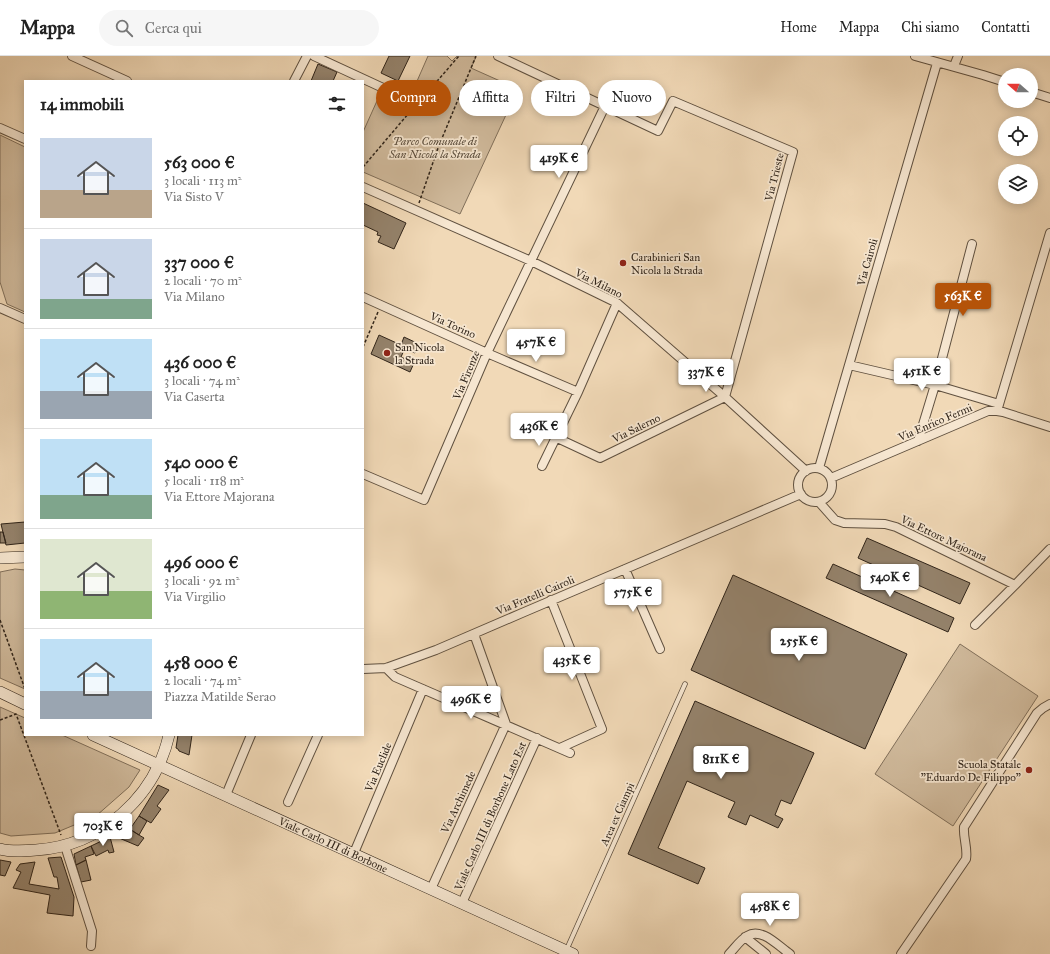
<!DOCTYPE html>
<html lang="it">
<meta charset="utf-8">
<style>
body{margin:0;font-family:"IM FELL Great Primer",serif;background:#f6f6f6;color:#222;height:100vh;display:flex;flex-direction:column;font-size:15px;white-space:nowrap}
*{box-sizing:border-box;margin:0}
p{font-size:13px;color:#767676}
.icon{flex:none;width:22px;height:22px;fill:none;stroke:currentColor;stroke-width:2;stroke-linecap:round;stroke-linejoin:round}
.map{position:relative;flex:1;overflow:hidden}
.panel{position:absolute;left:24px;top:24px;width:340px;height:656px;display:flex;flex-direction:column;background:#fff;border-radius:0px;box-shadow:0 2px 10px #0003}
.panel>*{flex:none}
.guide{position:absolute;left:376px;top:24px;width:380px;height:36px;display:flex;gap:8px}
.needle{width:26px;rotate:291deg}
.fabs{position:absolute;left:998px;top:12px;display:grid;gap:8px}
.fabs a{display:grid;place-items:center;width:40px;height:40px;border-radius:50%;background:#fff;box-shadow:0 2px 10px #0003;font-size:20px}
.price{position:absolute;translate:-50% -34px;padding:0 9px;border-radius:4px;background:#fff;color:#222;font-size:13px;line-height:26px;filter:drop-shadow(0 1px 2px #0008)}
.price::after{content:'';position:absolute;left:50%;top:24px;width:12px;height:9px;margin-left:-6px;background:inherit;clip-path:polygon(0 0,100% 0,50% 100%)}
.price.selected{background:#b45309;color:#fff}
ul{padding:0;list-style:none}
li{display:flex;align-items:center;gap:12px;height:100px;padding:0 16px}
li+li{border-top:1px solid #e0e0e0}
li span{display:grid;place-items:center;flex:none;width:112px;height:80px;border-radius:0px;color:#555}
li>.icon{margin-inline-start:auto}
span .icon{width:48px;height:48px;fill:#fffc;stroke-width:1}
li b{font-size:17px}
h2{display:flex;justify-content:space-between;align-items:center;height:48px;padding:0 16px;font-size:17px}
.chip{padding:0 14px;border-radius:18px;background:#fff;box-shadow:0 2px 10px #0003;font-size:14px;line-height:36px}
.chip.selected{background:#b45309;color:#fff}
header{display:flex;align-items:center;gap:24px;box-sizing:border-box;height:56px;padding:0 20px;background:#fff;border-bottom:1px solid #e0e0e0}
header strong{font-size:19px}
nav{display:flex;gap:22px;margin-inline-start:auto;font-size:14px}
.search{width:280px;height:36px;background:#f6f6f6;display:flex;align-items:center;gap:10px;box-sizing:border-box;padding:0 14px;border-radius:22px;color:#767676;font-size:15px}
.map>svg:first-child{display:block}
.green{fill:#d0ba9c;stroke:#806f5a}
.building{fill:#94826b;stroke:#302419}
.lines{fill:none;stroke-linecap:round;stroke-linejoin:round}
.lane-casing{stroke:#605140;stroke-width:5.5}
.street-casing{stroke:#605140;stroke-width:10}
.secondary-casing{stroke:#302419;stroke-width:12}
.path{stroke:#302419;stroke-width:1.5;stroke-dasharray:3 2;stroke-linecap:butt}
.lane{stroke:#f6e6d0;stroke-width:4}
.street{stroke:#f6e6d0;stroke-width:8}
.secondary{stroke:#f6e6d0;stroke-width:11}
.poi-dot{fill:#8f2418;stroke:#f6e6d0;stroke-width:1.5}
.labels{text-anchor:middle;stroke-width:3.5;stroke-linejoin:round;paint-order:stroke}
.park-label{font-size:11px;font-style:italic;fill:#584a3a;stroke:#f6e6d0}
.street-label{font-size:11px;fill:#302419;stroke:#f6e6d0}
.poi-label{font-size:11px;fill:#302419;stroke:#f6e6d0;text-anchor:start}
</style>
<header>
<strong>Mappa</strong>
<div class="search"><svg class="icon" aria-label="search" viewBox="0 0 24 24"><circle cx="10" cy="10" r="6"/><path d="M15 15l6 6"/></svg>Cerca qui</div>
<nav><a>Home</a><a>Mappa</a><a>Chi siamo</a><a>Contatti</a></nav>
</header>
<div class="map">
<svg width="1050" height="898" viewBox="0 0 1050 898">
<rect width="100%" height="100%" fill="#f1d9b7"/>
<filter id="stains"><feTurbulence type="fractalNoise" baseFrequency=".005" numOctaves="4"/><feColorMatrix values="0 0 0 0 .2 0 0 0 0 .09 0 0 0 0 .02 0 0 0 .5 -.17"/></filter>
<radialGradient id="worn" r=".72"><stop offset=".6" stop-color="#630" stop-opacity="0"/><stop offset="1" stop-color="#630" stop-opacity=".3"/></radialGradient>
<path class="green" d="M428,0h19l5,5 5,-5h18l1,1 -5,11 47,21 -58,125 -97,-42v-40l18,-40 26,12z
M0,79l25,12v165l-18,-8 -7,-22z
M15,513l10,1v119l-25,-11v-106z
M960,588l78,52 -85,130 -78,-52z
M0,651l25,11v17h37l78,35 -11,17 -33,29 -41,17 -44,3 -11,-3z"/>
<path class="building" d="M389,0h21l-12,25 -17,-8z
M318,8l19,8 -4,9h-22z
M363,147l43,20 -12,26 -16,-7 3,-6 -4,-1 1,-3 -15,-7z
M379,279l22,10 3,-8 15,7 -4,9 -10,-5 -4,9 13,6 -4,9 -39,-18z
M25,466v21l-19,2 -5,-21z
M0,476h3l3,11h-6z
M867,482l103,45 -10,21 -102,-46z
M833,508l121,54 -6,14 -122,-54z
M733,519l174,79 -42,95 -174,-79z
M695,645l119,52 -23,51 -10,-4 -6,15 8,4 -5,9 -28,-13 -4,10 -18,-8 7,-15 -48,-21 -29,67 47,20 -7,16 -70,-30z
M178,679h14l-3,20 -10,-4 -1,-2 -2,-1z
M158,729l11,5 -12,16 4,3 -10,14 -12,-7z
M139,760l8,5 -8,14 -9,-6z
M124,770l20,12 -6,8 -26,-11z
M110,781l4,15 -5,1 -1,-3 -12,6 -5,-10z
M91,790l3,8 -9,3 1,3 -10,5 -2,-11z
M61,801l13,40 -1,19 -26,-3 3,-18 -37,-7 8,-16 -5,-2 4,-6 15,-2 -6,22 30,5 -2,-12h-3l-6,-19z
M0,804l11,2 -6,14 -5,-1z
M86,804l5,20 -10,2 -5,-17z"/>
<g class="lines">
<defs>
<path id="lane" d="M566,895l119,-267"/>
<path id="street" d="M72,0l55,25
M314,0l95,44
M498,0l160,75 15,-30 120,51 -68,245 -125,61 -45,-21
M915,0l68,19 22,7
M954,10l4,-10
M294,25l13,-25
M1031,36l19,6
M0,72l25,11
M363,131l168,74 86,42 108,94 81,74
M363,241l124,56 91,39
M0,252l25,11
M849,309l86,20 64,19
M997,355l53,-178
M918,385l17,-56 37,-141
M542,410l36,-74 39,-89
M798 429a17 17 0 1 1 34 0a17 17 0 1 1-34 0Z
M819,412l118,-405
M363,418l61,26 63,-147 118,-247
M831,422l157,-67h9l6,1 47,15
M819,446l16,18 9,3 41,1 11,3 119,58 35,-36
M625,513l35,80
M551,544l51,129 -42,19
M975,569l40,-40
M386,612l9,9 175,76
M363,613l23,-1 50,-18 86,-37 279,-119
M226,739l25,-60
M288,746l30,-67
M65,790l27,85 -1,15
M354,797l69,-164
M431,833l75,-165 -32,-90
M462,847l75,-165
M745,881l21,17
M729,898c6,-6 11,-14 18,-18 15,-9 31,10 43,18
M901,898l65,-95c2,-11 -3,-21 -2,-32l73,-114 6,-5 7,-4"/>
<g id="secondary">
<path d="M0,502l25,-1"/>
<path d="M0,636l25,12"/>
<path id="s1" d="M93,679l480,219"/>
<path d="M0,793c12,3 24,2 36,1 65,-4 119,-53 133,-115"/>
</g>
</defs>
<use href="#lane" class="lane-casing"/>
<use href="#street" class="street-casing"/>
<use href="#secondary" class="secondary-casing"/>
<path class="path" d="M417,48l42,-48
M363,111l51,-60
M419,147l19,-55 38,-92
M363,291l15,-35
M0,564l25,69
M0,664l16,-6 45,121"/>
<use href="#lane" class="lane"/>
<use href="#street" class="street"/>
<use href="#secondary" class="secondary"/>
</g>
<g class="poi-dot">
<circle cx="623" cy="207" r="4"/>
<circle cx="387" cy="297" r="4"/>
<circle cx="1029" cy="714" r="4"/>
</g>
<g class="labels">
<g class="park-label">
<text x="435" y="89">Parco Comunale di<tspan x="435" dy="13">San Nicola la Strada</tspan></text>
</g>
<g class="street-label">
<text transform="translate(774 121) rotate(-76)" y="4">Via Trieste</text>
<text transform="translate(867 206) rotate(-74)" y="4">Via Cairoli</text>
<text transform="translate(599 227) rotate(27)" y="4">Via Milano</text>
<text transform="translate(453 269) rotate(24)" y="4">Via Torino</text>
<text transform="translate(466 319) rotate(-67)" y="4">Via Firenze</text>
<text transform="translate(935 366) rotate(-23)" y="4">Via Enrico Fermi</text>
<text transform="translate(636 372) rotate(-26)" y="4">Via Salerno</text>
<text transform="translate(944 482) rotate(25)" y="4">Via Ettore Majorana</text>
<text transform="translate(535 539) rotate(-23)" y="4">Via Fratelli Cairoli</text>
<text transform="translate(378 711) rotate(-67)" y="4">Via Euclide</text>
<text transform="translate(458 746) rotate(-65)" y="4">Via Archimede</text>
<text transform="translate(617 758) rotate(-66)" y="4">Area ex Ciampi</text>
<text transform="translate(490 760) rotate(-66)" y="4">Viale Carlo III di Borbone Lato Est</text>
<text dy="4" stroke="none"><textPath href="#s1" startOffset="264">Viale Carlo III di Borbone</textPath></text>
</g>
<g class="poi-label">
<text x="631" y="205">Carabinieri San<tspan x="631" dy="13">Nicola la Strada</tspan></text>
<text x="395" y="295">San Nicola<tspan x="395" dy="13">la Strada</tspan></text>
<text x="1021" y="712" text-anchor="end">Scuola Statale<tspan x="1021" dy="13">"Eduardo De Filippo"</tspan></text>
</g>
</g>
<rect width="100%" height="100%" filter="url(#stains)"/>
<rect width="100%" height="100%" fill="url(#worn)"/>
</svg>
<div class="fabs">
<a><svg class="needle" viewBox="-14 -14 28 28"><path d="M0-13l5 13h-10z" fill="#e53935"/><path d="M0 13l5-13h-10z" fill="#767676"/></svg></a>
<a><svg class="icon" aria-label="locate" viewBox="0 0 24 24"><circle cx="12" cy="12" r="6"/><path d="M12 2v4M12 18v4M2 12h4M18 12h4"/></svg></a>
<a><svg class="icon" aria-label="layers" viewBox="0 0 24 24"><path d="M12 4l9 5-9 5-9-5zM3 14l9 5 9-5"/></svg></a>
</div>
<b class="price" style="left:559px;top:123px">419K €</b>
<b class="price selected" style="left:963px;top:261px">563K €</b>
<b class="price" style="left:536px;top:307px">457K €</b>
<b class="price" style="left:922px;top:336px">451K €</b>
<b class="price" style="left:706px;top:337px">337K €</b>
<b class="price" style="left:539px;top:391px">436K €</b>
<b class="price" style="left:890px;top:542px">540K €</b>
<b class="price" style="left:633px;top:557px">575K €</b>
<b class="price" style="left:799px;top:606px">255K €</b>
<b class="price" style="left:572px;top:625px">435K €</b>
<b class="price" style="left:471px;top:664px">496K €</b>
<b class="price" style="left:721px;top:724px">811K €</b>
<b class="price" style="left:103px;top:791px">703K €</b>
<b class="price" style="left:770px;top:871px">458K €</b>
<div class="guide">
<a class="chip selected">Compra</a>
<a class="chip">Affitta</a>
<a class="chip">Filtri</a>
<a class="chip">Nuovo</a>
</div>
<section class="panel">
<h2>14 immobili<svg class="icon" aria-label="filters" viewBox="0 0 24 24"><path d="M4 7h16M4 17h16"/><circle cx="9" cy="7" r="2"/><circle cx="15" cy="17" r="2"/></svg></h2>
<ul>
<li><span style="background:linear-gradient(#c9d6e8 65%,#b9a48a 0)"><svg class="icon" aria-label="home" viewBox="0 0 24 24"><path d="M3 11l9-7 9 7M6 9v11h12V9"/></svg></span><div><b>563 000 €</b><p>3 locali · 113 m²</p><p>Via Sisto V</p></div></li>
<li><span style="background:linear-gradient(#c9d6e8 75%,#7fa58c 0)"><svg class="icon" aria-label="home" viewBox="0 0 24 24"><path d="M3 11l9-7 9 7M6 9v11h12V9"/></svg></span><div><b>337 000 €</b><p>2 locali · 70 m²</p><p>Via Milano</p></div></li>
<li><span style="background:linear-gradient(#bfe0f5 65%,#9aa5b1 0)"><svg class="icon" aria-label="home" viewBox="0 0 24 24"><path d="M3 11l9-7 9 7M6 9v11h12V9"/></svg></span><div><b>436 000 €</b><p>3 locali · 74 m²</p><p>Via Caserta</p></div></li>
<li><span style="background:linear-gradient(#bfe0f5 70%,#7fa58c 0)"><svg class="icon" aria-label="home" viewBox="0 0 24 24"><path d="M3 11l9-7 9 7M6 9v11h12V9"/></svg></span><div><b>540 000 €</b><p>5 locali · 118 m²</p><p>Via Ettore Majorana</p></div></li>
<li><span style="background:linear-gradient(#dfe7d0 65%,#8fb573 0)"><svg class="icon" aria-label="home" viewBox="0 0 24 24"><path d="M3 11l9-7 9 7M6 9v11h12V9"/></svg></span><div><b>496 000 €</b><p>3 locali · 92 m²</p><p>Via Virgilio</p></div></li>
<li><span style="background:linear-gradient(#bfe0f5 65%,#9aa5b1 0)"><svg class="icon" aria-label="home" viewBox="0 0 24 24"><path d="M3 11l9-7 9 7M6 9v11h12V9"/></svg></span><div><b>458 000 €</b><p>2 locali · 74 m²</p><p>Piazza Matilde Serao</p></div></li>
</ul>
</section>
</div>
